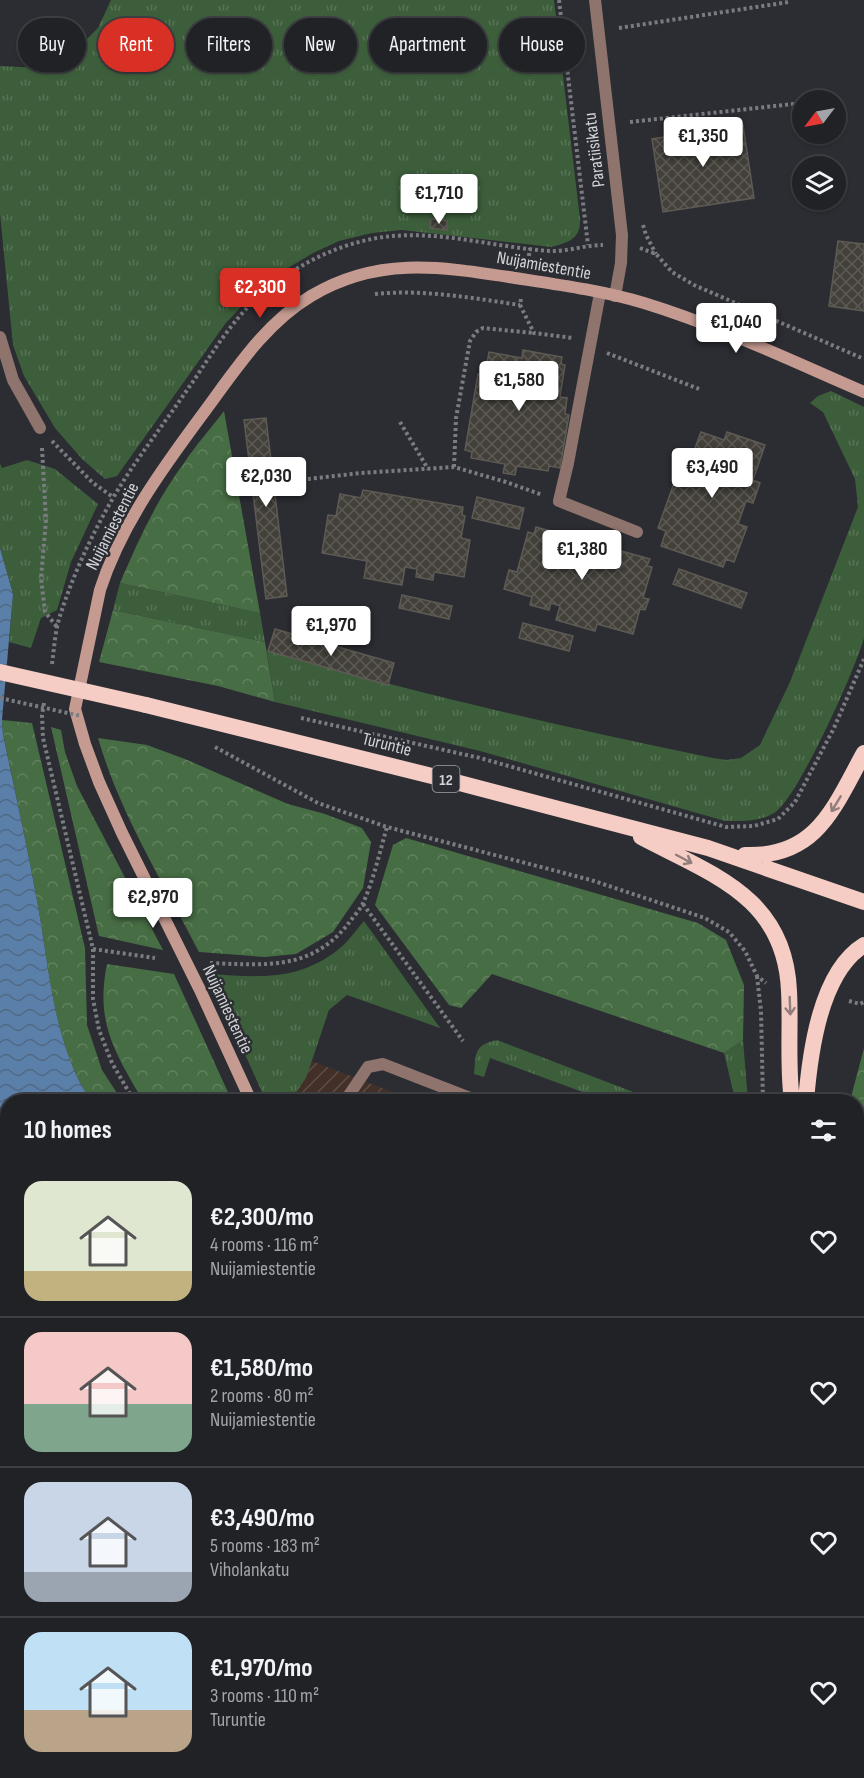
<!DOCTYPE html>
<meta charset="utf-8">
<style>
body{margin:0;font-family:"Sofia Sans Condensed",sans-serif;background:#282a2e;color:#f1f3f6;height:100vh;display:flex;flex-direction:column;font-size:22px;white-space:nowrap}
*{box-sizing:border-box;margin:0}
p{font-size:20px;color:#a2a4a7}
.icon{flex:none;width:33px;height:33px;fill:none;stroke:currentColor;stroke-width:2;stroke-linecap:round;stroke-linejoin:round}
.map{position:relative;flex:1;overflow:hidden}
.details{position:absolute;left:0px;top:1094px;width:864px;height:686px;display:flex;flex-direction:column;background:#202226;border-radius:24px 24px 0 0;box-shadow:0 2px 4px #0004,0 0 0 2px #3d3f43}
.details>*{flex:none}
.guide{position:absolute;left:18px;top:18px;width:828px;height:54px;display:flex;gap:12px}
.needle{width:39px;rotate:238deg}
.controls{position:absolute;left:792px;top:90px;display:grid;gap:12px}
.controls a{display:grid;place-items:center;width:54px;height:54px;border-radius:50%;background:#202226;box-shadow:0 2px 4px #0004,0 0 0 2px #3d3f43;font-size:30px}
.price{position:absolute;translate:-50% -51px;padding:0 14px;border-radius:6px;background:#fff;color:#222;font-size:20px;line-height:39px;filter:drop-shadow(0 2px 3px #0008)}
.price::after{content:'';position:absolute;left:50%;top:36px;width:18px;height:14px;margin-left:-9px;background:inherit;clip-path:polygon(0 0,100% 0,50% 100%)}
.price.selected{background:#d93025;color:#fff}
ul{padding:0;list-style:none}
li{display:flex;align-items:center;gap:18px;height:150px;padding:0 24px}
li+li{border-top:2px solid #3d3f43}
li span{display:grid;place-items:center;flex:none;width:168px;height:120px;border-radius:18px;color:#555}
li>.icon{margin-inline-start:auto}
span .icon{width:72px;height:72px;fill:#fffc;stroke-width:1}
li b{font-size:26px}
h2{display:flex;justify-content:space-between;align-items:center;height:72px;padding:0 24px;font-size:26px}
.chip{padding:0 21px;border-radius:27px;background:#202226;box-shadow:0 2px 4px #0004,0 0 0 2px #3d3f43;font-size:21px;line-height:54px}
.chip.selected{background:#d93025;color:#fff}
.map>svg:first-child{display:block}
.industrial{fill:url(#industrial-furrows)}
.grass{fill:url(#grass-tufts)}
.forest{fill:url(#forest-crowns)}
.water{fill:url(#water-waves)}
.building{fill:url(#building-cross-hatch);stroke:#5e5a54;stroke-width:1.5}
.lines{fill:none;stroke-linecap:round;stroke-linejoin:round}
.path{stroke:#7a7c81;stroke-width:4;stroke-dasharray:3 3;stroke-linecap:butt}
.service{stroke:#8e746d;stroke-width:12}
.tertiary{stroke:#8e746d;stroke-width:12}
.secondary{stroke:#c59b91;stroke-width:12}
.trunk{stroke:#f5cdc4;stroke-width:16}
.path-bridge{stroke:#7a7c81;stroke-width:4;stroke-dasharray:3 3;stroke-linecap:butt}
.trunk-bridge{stroke:#f5cdc4;stroke-width:16}
.oneway{stroke:#907d7c}
.labels{text-anchor:middle;stroke-width:5;stroke-linejoin:round;paint-order:stroke}
.shield{fill:#2b2d33;stroke:#a1a2a6;stroke-width:1.5}
.shield-label{font-size:16px;font-weight:bold;fill:#d3d4d8}
.street-label{font-size:18px;fill:#d3d4d8;stroke:#2b2d33}
</style>
<div class="map">
<svg width="864" height="1778" viewBox="0 0 864 1778">
<defs>
<pattern id="industrial-furrows" width="10" height="10" patternUnits="userSpaceOnUse" patternTransform="scale(1.5)"><rect width="10" height="10" fill="#423028"/><path d="M-1 1l2-2M0 10L10 0M9 11l2-2" fill="none" stroke="#5c4d46"/></pattern>
<pattern id="grass-tufts" width="24" height="20" patternUnits="userSpaceOnUse" patternTransform="scale(1.5)"><rect width="24" height="20" fill="#3d5e3b"/><path d="M3 7l-1-3M5 7V3M7 7l1-3M15 17l-1-3M17 17v-4M19 17l1-3" fill="none" stroke="#587457"/></pattern>
<pattern id="forest-crowns" width="20" height="18" patternUnits="userSpaceOnUse" patternTransform="scale(1.5)"><rect width="20" height="18" fill="#476d44"/><path d="M2 6a3 3 0 1 1 6 0M12 15a3 3 0 1 1 6 0" fill="none" stroke="#61815e"/></pattern>
<pattern id="water-waves" width="16" height="10" patternUnits="userSpaceOnUse" patternTransform="scale(1.5)"><rect width="16" height="10" fill="#5a7fa8"/><path d="M0 5q4-4 8 0t8 0" fill="none" stroke="#516984"/></pattern>
<pattern id="building-cross-hatch" width="8" height="8" patternUnits="userSpaceOnUse" patternTransform="scale(1.5)"><rect width="8" height="8" fill="#43403a"/><path d="M0 0l8 8M0 8l8-8" fill="none" stroke="#5d5b56"/></pattern>
</defs>
<rect width="100%" height="100%" fill="#2b2d33"/>
<path class="industrial" d="M312,1061l104,40h-130l9,-7 11,-16z
M856,1327l8,6v322l-8,-6z"/>
<path class="grass" d="M111,0h443l26,219c1,20 -12,24 -29,28l-149,-17 -30,3 -33,8 -26,12 -25,15 -32,23 -31,33 -108,152 -12,3 -23,-20 -27,-31 -31,-52 -11,-31 -13,-131v-148l40,2 24,-6 34,-34z
M831,391l33,16v231c-8,30 -67,162 -90,175 -15,9 -33,8 -49,8l-245,-70 -205,-49 -8,-50 1,-1c147,42 295,76 445,107l13,2 15,-2 19,-13 30,-63 68,-175 -3,-28 -32,-67 -13,-9 8,-7z
M27,460l28,9 43,35 -27,58 -14,48 -16,8 -10,30 -22,-6 4,-48 -13,-46v-84l2,4z
M120,583l140,30 5,29 -152,-32z
M364,921l76,107 -93,-33 -18,15 -23,68 -11,16 -9,7h-20l-57,-127c49,3 89,8 130,-25 9,-7 17,-19 25,-28z
M497,1040l160,61h-50l-117,-43 -6,19 -10,-3c2,-21 0,-29 23,-34z
M743,1040l5,61h-15l1,-6 -10,-42z"/>
<path class="forest" d="M224,411l36,202 -140,-30c18,-42 37,-84 64,-120 12,-18 27,-35 40,-52z
M113,610l152,32 10,60 -57,-16 -119,-24z
M2,720l30,3 53,225 2,77 15,45 20,31h-31c-39,-56 -42,-140 -55,-206 -10,-54 -22,-108 -33,-162z
M51,727l10,3 4,22 12,34 86,164 -64,-14z
M98,738l49,7 38,14 103,45 37,10 37,14 9,14 -8,46 -30,44 -37,22 -31,3 -66,-5c-36,-70 -79,-138 -101,-214z
M406,838l292,85 28,17 18,45 -1,55 -19,13 -232,-79 -31,34 -12,-3 -74,-100 18,-60z
M107,964l67,10 58,127h-89c-28,-49 -48,-78 -36,-137z
M864,1048v109l-7,-16 -1,-40h-6z"/>
<path class="water" d="M0,548l13,46 -11,126 1,14c11,53 23,107 33,161 13,66 16,149 55,206h-83v671h657l3,6h-668z"/>
<path class="building" d="M743,125l11,73 -91,14 -11,-73z
M431,219l16,2v9l-17,-2z
M838,241l26,3v67l-35,-5z
M523,350l39,7 -1,7 4,1 -5,32 7,1 -2,16 4,1 -9,53 -11,-2 -1,5 -31,-5 -2,9 -12,-2 2,-9 -34,-6 1,-6 -7,-2 13,-76 7,1 4,-23 33,6z
M266,418l21,178 -21,3 -22,-179z
M701,432l23,8 3,-8 38,13 -12,35 7,3 -7,20 -7,-2 -8,23 9,3 -13,35 -8,-3 -3,8 -62,-21 5,-15 -8,-3 25,-70 7,3z
M363,490l100,17 -1,8 3,1 -4,22 9,2 -6,37 -30,-5 -1,8 -17,-3 1,-8 -12,-2 -3,18 -38,-7 3,-17 -45,-8 6,-38 8,1 4,-22 21,4z
M477,497l47,11 -5,21 -47,-11z
M536,527l114,32 -3,7 5,1 -9,31 6,1 -4,11 -5,-1 -7,25 -36,-10 -2,7 -39,-11 4,-14 -9,-3 -2,7 -19,-5 2,-8 -28,-8 5,-19 8,2 11,-40 6,2z
M679,569l68,24 -6,15 -68,-24z
M402,595l50,11 -3,13 -50,-11z
M523,623l50,13 -4,15 -50,-13z
M275,629l119,34 -6,22 -120,-34z
M856,1402l8,5v28l-8,10z"/>
<g class="lines">
<path class="path" d="M559,0l29,245
M619,28l170,-26
M630,122l172,-19
M643,225l3,10 10,19
M640,248l16,6 16,18 22,13 170,74
M528,262l2,-14
M375,294c48,-5 97,4 145,11
M521,299l-1,6 14,28 39,5
M607,353l92,36
M400,422l28,47
M52,441l41,42 20,14
M42,448l4,72 -5,58 4,34 12,15
M454,467l2,-49 14,-77 6,-9 7,-4 50,5
M290,481l71,-8 93,-6 52,15 37,13
M52,664c2,-15 3,-31 7,-45 13,-42 32,-83 54,-121 21,-36 48,-70 72,-105 23,-32 44,-71 75,-97 31,-28 71,-49 112,-57 59,-12 118,8 177,12 17,1 36,-6 54,-6
M44,703l-2,12 1,23 50,211v50l6,31 13,33 22,38
M301,718l179,40 246,69 28,-1 24,-7 17,-17 39,-74 30,-69
M215,747l103,56 69,24 204,53 114,38 24,14 16,19 12,25 9,7
M363,904l100,137
M93,949l62,9
M210,963c54,2 101,8 138,-39 5,-7 13,-15 16,-23 10,-23 16,-50 23,-74
M757,976l4,35 2,90
M849,1001l11,3 4,-2
M856,1300l8,8
M856,1671l8,7
M694,1772l2,6"/>
<path class="service" d="M600,293l-32,170 -9,38 78,31
M0,337l13,43 27,48
M345,1101l23,-34 15,-3 95,37"/>
<path class="tertiary" d="M595,0l27,235 -1,28 -6,33"/>
<path class="secondary" d="M251,1101l-51,-111 -78,-157 -23,-51 -14,-38 -10,-35 25,-119c21,-65 62,-121 102,-175 32,-43 62,-91 109,-119 65,-39 126,-30 198,-19 45,7 91,13 135,26 75,23 148,58 220,89
M856,1726l8,6"/>
<path class="trunk" d="M146,705l302,75 260,68 156,54
M641,837c72,38 144,60 148,154 2,36 -2,74 3,110
M745,855c72,3 89,-48 119,-102
M806,1101c4,-48 14,-129 58,-156
M856,1251l8,7"/>
<path class="path-bridge" d="M0,698l81,18"/>
<path class="trunk-bridge" d="M0,672l146,33"/>
</g>
<defs><path id="oneway-shaft" d="M-6 0H5M1.5-3L5.5 0L1.5 3" fill="none" stroke-width="1.6" stroke-linecap="round" stroke-linejoin="round" transform="scale(1.5)"/></defs>
<g class="oneway">
<use href="#oneway-shaft" transform="translate(836 804) rotate(121)"/>
<use href="#oneway-shaft" transform="translate(684 859) rotate(28)"/>
<use href="#oneway-shaft" transform="translate(790 1006) rotate(88)"/>
</g>
<g class="labels">
<rect class="shield" x="432.5" y="766" width="27" height="26" rx="4.5"/>
<g class="shield-label">
<text x="446" y="785">12</text>
</g>
<g class="street-label">
<text transform="translate(594 150) rotate(-97)" y="6">Paratiisikatu</text>
<text transform="translate(544 265) rotate(10)" y="6">Nuijamiestentie</text>
<text transform="translate(112 526) rotate(-63)" y="6">Nuijamiestentie</text>
<text transform="translate(387 744) rotate(14)" y="6">Turuntie</text>
<text transform="translate(228 1009) rotate(65)" y="6">Nuijamiestentie</text>
</g>
</g>
</svg>
<div class="controls">
<a><svg class="needle" viewBox="-14 -14 28 28"><path d="M0-13l5 13h-10z" fill="#e53935"/><path d="M0 13l5-13h-10z" fill="#a2a4a7"/></svg></a>
<a><svg class="icon" aria-label="layers" viewBox="0 0 24 24"><path d="M12 4l9 5-9 5-9-5zM3 14l9 5 9-5"/></svg></a>
</div>
<b class="price" style="left:703px;top:168px">€1,350</b>
<b class="price" style="left:439px;top:225px">€1,710</b>
<b class="price selected" style="left:260px;top:319px">€2,300</b>
<b class="price" style="left:736px;top:354px">€1,040</b>
<b class="price" style="left:519px;top:412px">€1,580</b>
<b class="price" style="left:712px;top:499px">€3,490</b>
<b class="price" style="left:266px;top:508px">€2,030</b>
<b class="price" style="left:582px;top:581px">€1,380</b>
<b class="price" style="left:331px;top:657px">€1,970</b>
<b class="price" style="left:153px;top:929px">€2,970</b>
<div class="guide">
<a class="chip">Buy</a>
<a class="chip selected">Rent</a>
<a class="chip">Filters</a>
<a class="chip">New</a>
<a class="chip">Apartment</a>
<a class="chip">House</a>
</div>
<section class="details">
<h2>10 homes<svg class="icon" aria-label="filters" viewBox="0 0 24 24"><path d="M4 7h16M4 17h16"/><circle cx="9" cy="7" r="2"/><circle cx="15" cy="17" r="2"/></svg></h2>
<ul>
<li><span style="background:linear-gradient(#dfe7d0 75%,#c2b280 0)"><svg class="icon" aria-label="home" viewBox="0 0 24 24"><path d="M3 11l9-7 9 7M6 9v11h12V9"/></svg></span><div><b>€2,300/mo</b><p>4 rooms · 116 m²</p><p>Nuijamiestentie</p></div><svg class="icon" aria-label="heart" viewBox="0 0 24 24"><path d="M12 20l-8-8c-3-5 5-10 8-4 3-6 11-1 8 4z"/></svg></li>
<li><span style="background:linear-gradient(#f6c9c9 60%,#7fa58c 0)"><svg class="icon" aria-label="home" viewBox="0 0 24 24"><path d="M3 11l9-7 9 7M6 9v11h12V9"/></svg></span><div><b>€1,580/mo</b><p>2 rooms · 80 m²</p><p>Nuijamiestentie</p></div><svg class="icon" aria-label="heart" viewBox="0 0 24 24"><path d="M12 20l-8-8c-3-5 5-10 8-4 3-6 11-1 8 4z"/></svg></li>
<li><span style="background:linear-gradient(#c9d6e8 75%,#9aa5b1 0)"><svg class="icon" aria-label="home" viewBox="0 0 24 24"><path d="M3 11l9-7 9 7M6 9v11h12V9"/></svg></span><div><b>€3,490/mo</b><p>5 rooms · 183 m²</p><p>Viholankatu</p></div><svg class="icon" aria-label="heart" viewBox="0 0 24 24"><path d="M12 20l-8-8c-3-5 5-10 8-4 3-6 11-1 8 4z"/></svg></li>
<li><span style="background:linear-gradient(#bfe0f5 65%,#b9a48a 0)"><svg class="icon" aria-label="home" viewBox="0 0 24 24"><path d="M3 11l9-7 9 7M6 9v11h12V9"/></svg></span><div><b>€1,970/mo</b><p>3 rooms · 110 m²</p><p>Turuntie</p></div><svg class="icon" aria-label="heart" viewBox="0 0 24 24"><path d="M12 20l-8-8c-3-5 5-10 8-4 3-6 11-1 8 4z"/></svg></li>
</ul>
</section>
</div>
